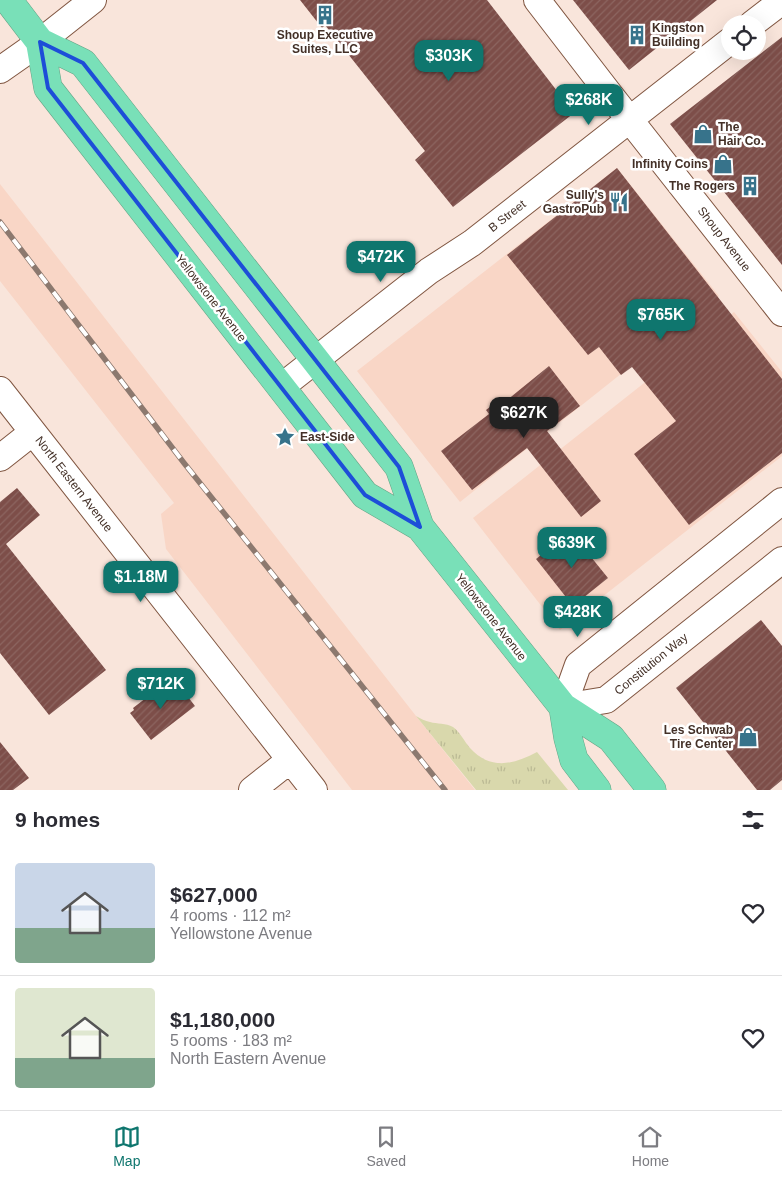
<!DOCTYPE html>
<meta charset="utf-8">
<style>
body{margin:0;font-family:Helvetica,sans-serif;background:#f7f7f7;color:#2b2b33;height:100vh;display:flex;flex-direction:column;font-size:19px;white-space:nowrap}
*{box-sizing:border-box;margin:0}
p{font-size:16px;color:#7c7c81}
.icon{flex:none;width:28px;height:28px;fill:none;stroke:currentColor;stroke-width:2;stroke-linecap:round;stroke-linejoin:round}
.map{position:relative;height:790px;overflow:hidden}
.sheet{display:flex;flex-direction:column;background:#fff;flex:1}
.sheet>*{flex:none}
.controls{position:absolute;left:721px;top:15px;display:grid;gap:10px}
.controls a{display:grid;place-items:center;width:45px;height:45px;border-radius:50%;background:#fff;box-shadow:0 5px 20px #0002;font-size:25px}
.price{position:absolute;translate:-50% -42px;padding:0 11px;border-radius:10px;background:#0f766e;color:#fff;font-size:16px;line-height:32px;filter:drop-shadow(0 1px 2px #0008)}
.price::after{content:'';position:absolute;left:50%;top:30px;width:15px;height:11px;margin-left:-8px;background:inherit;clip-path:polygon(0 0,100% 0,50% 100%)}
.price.on{background:#222;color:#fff}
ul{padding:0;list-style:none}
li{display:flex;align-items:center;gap:15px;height:125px;padding:0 15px}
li+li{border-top:1px solid #e1e1e2}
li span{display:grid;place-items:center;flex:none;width:140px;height:100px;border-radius:5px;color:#555}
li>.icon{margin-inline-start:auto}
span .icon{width:60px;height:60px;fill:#fffc;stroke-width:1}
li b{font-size:21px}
h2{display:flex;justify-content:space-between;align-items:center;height:60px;padding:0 15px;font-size:21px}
.menu{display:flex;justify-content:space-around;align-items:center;height:70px;border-top:1px solid #e1e1e2;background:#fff;font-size:14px;color:#7c7c81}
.menu a{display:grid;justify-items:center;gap:2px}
.menu .on{color:#0f766e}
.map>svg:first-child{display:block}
.built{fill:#f9d6c6}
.grass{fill:url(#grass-tufts)}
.building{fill:url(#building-hatch)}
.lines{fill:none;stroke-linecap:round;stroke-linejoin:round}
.street-casing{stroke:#805641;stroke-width:28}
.highway-casing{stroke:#66a285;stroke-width:29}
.street{stroke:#fff;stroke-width:26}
.highway{stroke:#79e0b8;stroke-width:28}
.rail-casing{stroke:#8c796f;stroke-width:5.5}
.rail{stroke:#fff;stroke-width:4;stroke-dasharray:11;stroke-linecap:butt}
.marked{fill:none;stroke:#1d4ed8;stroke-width:4;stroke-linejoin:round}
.labels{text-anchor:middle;stroke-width:5;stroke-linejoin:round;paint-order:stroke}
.poi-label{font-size:12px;font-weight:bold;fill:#433027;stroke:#fff;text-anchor:end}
.street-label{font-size:12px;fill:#433027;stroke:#fff}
</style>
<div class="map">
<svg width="782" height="790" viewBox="0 0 782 790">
<defs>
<pattern id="grass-tufts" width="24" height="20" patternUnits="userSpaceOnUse" patternTransform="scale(1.25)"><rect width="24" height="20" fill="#d9d8ac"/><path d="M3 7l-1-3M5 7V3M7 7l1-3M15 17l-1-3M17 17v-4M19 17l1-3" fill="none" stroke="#bbba94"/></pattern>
<pattern id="building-hatch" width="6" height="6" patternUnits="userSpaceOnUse" patternTransform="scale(1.25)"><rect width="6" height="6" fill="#7d4e49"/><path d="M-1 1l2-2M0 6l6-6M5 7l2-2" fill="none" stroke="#8c6560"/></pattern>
</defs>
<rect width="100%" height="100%" fill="#f9e5db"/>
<path class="built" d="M617,168l102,128 -259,206 -103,-131z
M0,184l416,532 59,74h-123l-186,-241 -5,-35 13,-11 -174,-222z
M734,312l48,60v84l-222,174 -87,-112z"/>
<path class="grass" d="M416,716c5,3 9,5 14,6 7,2 16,1 23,5 7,5 11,14 17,21 20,22 43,17 67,4l31,38h-92z"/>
<path class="building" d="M300,0h187l87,113 -121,94 -38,-47 10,-9 -100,-126 -3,3z
M573,0h144l-88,70z
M782,37v228l-112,-141z
M617,168l165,211v74l-93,72 -55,-71 42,-33 -44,-54 -11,8 -22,-28 -11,8 -81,-100z
M549,366l31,40 -33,25 54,70 -20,16 -54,-69 -55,42 -31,-39 48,-37 -3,-4 17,-13 3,4z
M17,488l23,27 -34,29 100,126 -57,45 -49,-62v-151z
M570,531l38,47 -35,28 -37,-47z
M761,620l21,26v134l-12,10h-13l-81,-102z
M168,681l8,11 5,-4 14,18 -44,34 -21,-27 4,-3 -1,-2z
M0,742l29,36 -16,12h-13z"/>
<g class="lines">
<defs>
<path id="street" d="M537,0l74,96 171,217
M752,24l30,-23
M0,70l40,-28 53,-42
M281,387l148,-116 43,-28 258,-202
M0,390l314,400
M0,458l33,-26
M782,501l-204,164 -15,42 43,-7 176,-140
M252,790l38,-30"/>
<path id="highway" d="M8,0l32,42 43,21 316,404 21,60 143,180 48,31 41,52
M40,42l8,46 317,407 55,32
M563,707l5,31 6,22 23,30"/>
</defs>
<use href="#street" class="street-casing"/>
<use href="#highway" class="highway-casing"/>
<use href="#street" class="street"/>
<use href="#highway" class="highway"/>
<defs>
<path id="rail" d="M0,222l184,241 261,327"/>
</defs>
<use href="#rail" class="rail-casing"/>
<use href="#rail" class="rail"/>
</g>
<path class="marked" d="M40,42l43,21 316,404 21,60 -55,-32 -317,-407z"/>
<defs>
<symbol id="building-bare" viewBox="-9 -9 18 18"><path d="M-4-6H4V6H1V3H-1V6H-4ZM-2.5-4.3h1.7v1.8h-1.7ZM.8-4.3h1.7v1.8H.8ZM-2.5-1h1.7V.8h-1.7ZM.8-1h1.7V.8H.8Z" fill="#37738b" stroke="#fff" stroke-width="2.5" paint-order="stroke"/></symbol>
<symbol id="shop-bare" viewBox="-9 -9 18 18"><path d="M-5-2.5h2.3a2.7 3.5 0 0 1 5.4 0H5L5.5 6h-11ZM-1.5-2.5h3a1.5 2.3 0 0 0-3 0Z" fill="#37738b" stroke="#fff" stroke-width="2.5" paint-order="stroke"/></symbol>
<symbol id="restaurant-bare" viewBox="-9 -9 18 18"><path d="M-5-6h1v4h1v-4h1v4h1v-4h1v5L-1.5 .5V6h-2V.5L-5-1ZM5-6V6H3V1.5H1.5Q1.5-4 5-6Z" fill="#37738b" stroke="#fff" stroke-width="2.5" paint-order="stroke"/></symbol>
<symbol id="sight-bare" viewBox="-9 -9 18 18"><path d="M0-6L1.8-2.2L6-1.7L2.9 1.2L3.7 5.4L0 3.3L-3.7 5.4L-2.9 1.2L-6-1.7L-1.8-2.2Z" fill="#37738b" stroke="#fff" stroke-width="2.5" paint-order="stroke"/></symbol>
</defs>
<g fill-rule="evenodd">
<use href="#building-bare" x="311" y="1" width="28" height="28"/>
<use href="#building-bare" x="623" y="21" width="28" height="28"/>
<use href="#shop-bare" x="689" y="120" width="28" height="28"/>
<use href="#shop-bare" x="709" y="150" width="28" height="28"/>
<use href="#building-bare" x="736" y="172" width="28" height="28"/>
<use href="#restaurant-bare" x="605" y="188" width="28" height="28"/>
<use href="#sight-bare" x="271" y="423" width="28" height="28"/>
<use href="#shop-bare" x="734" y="723" width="28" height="28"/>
</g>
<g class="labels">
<g class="poi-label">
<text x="652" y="32" text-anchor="start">Kingston<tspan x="652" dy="14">Building</tspan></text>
<text x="325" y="39" text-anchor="middle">Shoup Executive<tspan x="325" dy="14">Suites, LLC</tspan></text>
<text x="718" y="131" text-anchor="start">The<tspan x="718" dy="14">Hair Co.</tspan></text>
<text x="708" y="168">Infinity Coins</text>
<text x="735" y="190">The Rogers</text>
<text x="604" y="199">Sully's<tspan x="604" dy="14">GastroPub</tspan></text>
<text x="300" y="441" text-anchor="start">East-Side</text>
<text x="733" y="734">Les Schwab<tspan x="733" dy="14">Tire Center</tspan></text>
</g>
<g class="street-label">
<text transform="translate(507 216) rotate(-38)" y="4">B Street</text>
<text transform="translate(724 239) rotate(52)" y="4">Shoup Avenue</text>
<text transform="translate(211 298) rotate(52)" y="4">Yellowstone Avenue</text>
<text transform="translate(74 484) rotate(52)" y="4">North Eastern Avenue</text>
<text transform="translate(491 617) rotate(52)" y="4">Yellowstone Avenue</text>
<text transform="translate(651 664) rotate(-39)" y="4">Constitution Way</text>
</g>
</g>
</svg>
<div class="controls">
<a><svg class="icon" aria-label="locate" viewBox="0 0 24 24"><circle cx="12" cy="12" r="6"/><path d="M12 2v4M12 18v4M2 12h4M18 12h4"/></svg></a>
</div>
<b class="price" style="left:449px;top:82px">$303K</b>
<b class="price" style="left:589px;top:126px">$268K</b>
<b class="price" style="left:381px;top:283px">$472K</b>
<b class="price" style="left:661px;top:341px">$765K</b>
<b class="price on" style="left:524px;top:439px">$627K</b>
<b class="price" style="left:572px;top:569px">$639K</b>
<b class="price" style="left:141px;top:603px">$1.18M</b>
<b class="price" style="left:578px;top:638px">$428K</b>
<b class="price" style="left:161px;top:710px">$712K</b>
</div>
<section class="sheet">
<h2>9 homes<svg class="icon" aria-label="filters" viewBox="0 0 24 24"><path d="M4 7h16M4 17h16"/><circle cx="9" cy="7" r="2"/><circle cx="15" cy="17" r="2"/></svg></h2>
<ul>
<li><span style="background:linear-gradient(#c9d6e8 65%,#7fa58c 0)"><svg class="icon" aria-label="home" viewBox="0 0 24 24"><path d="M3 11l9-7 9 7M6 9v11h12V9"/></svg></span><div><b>$627,000</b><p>4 rooms · 112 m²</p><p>Yellowstone Avenue</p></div><svg class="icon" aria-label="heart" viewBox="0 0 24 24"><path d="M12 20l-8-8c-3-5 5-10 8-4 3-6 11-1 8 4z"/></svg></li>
<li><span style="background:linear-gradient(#dfe7d0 70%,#7fa58c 0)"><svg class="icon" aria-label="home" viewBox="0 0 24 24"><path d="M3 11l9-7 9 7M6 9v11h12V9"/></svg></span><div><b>$1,180,000</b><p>5 rooms · 183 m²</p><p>North Eastern Avenue</p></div><svg class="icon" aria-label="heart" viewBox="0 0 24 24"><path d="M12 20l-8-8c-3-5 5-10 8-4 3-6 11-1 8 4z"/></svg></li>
</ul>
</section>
<nav class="menu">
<a class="on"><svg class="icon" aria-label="map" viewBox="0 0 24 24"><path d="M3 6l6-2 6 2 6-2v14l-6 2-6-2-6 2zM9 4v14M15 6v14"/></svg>Map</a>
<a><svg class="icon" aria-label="saved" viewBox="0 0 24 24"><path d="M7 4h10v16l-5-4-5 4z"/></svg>Saved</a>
<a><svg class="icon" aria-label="home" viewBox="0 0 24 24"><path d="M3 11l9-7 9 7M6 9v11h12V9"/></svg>Home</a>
</nav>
